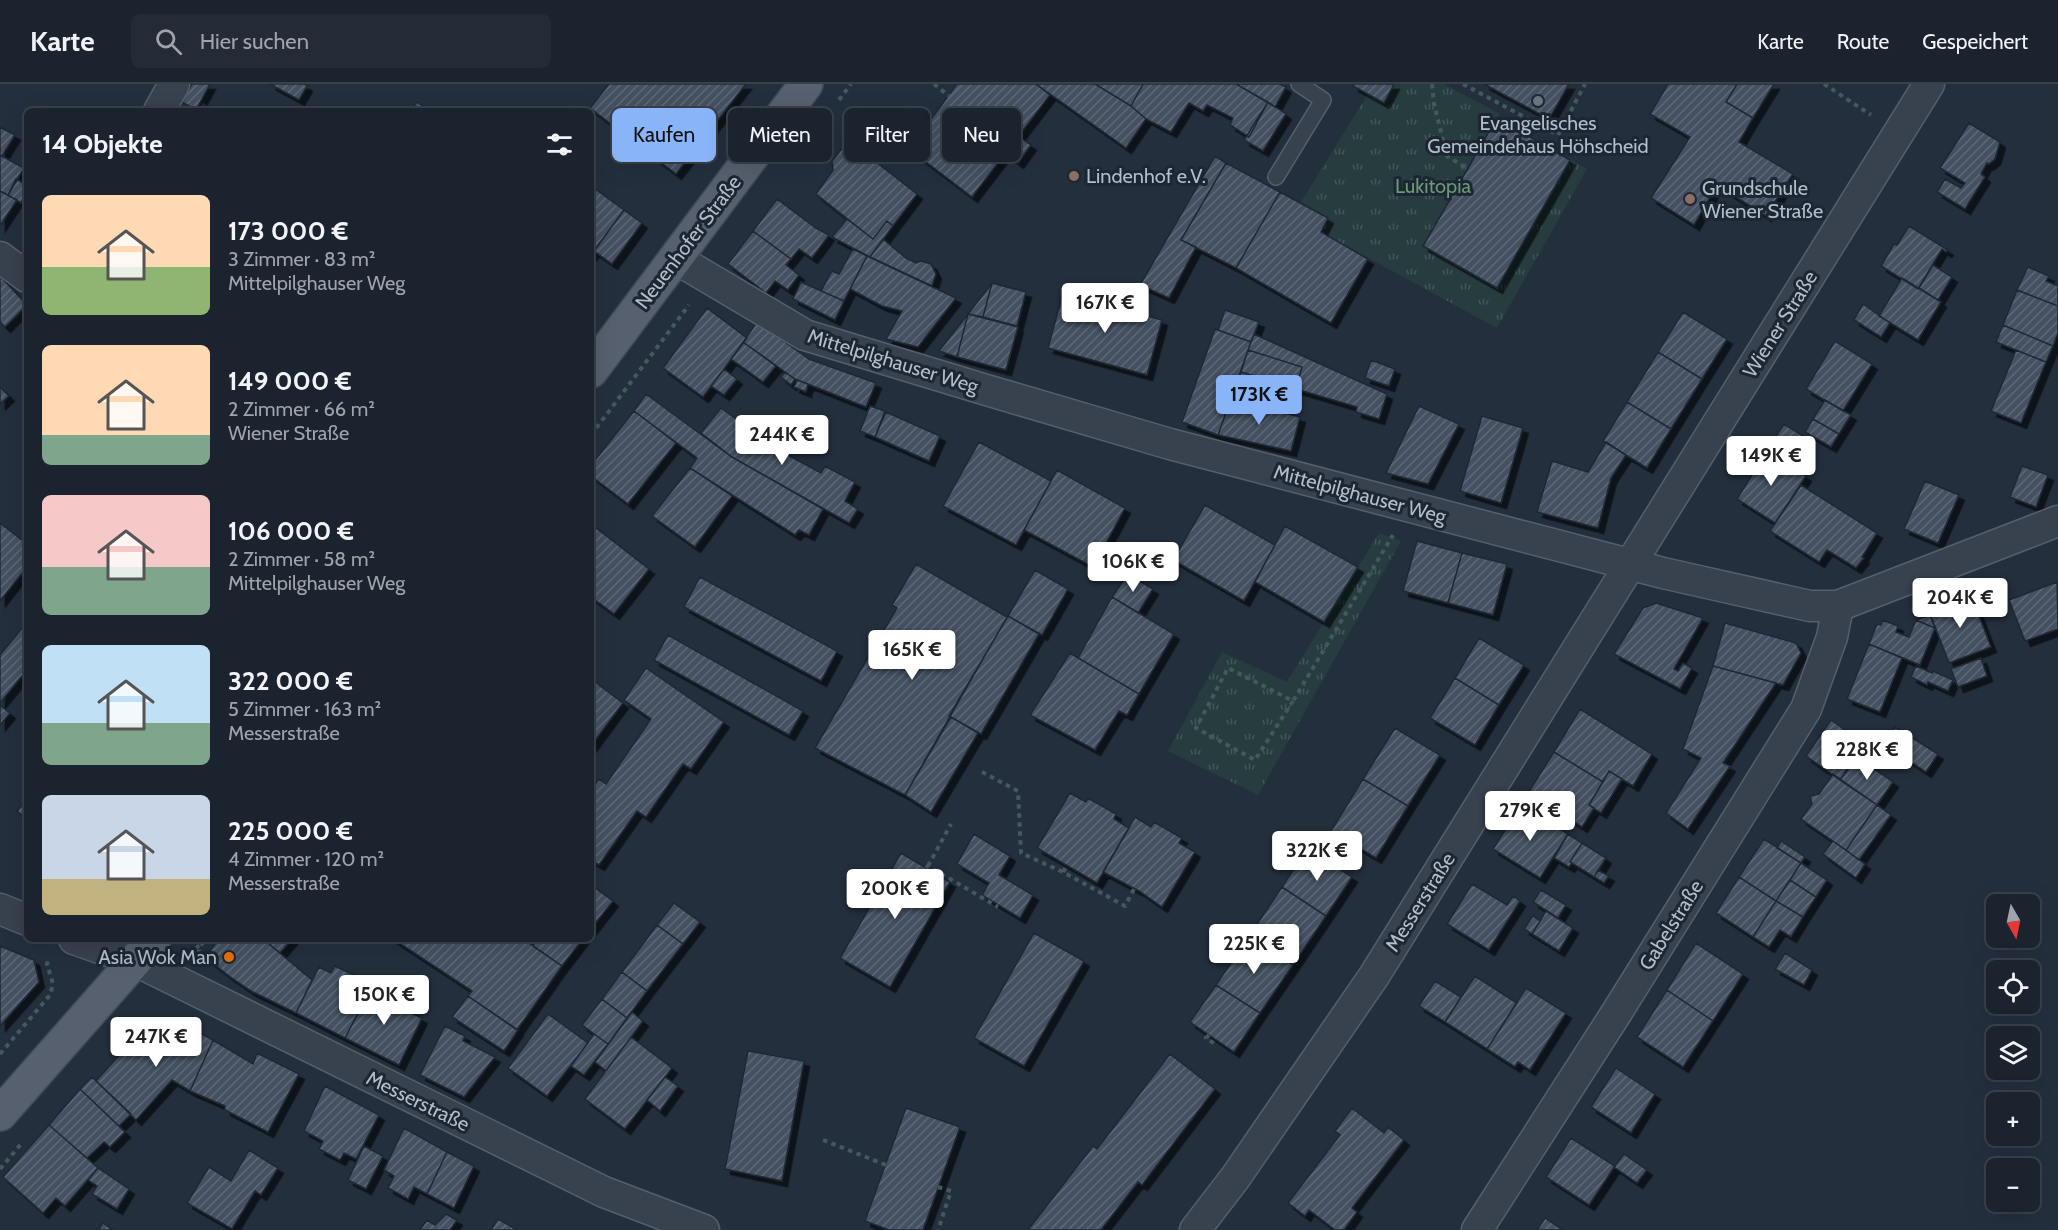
<!DOCTYPE html>
<html lang="de">
<meta charset="utf-8">
<style>
body{margin:0;font-family:Cabin,sans-serif;background:#242b36;color:#f1f3f6;height:100vh;display:flex;flex-direction:column;font-size:22px;white-space:nowrap}
*{box-sizing:border-box;margin:0}
p{font-size:20px;color:#a0a4aa}
.icon{flex:none;width:33px;height:33px;fill:none;stroke:currentColor;stroke-width:2;stroke-linecap:round;stroke-linejoin:round}
.map{position:relative;flex:1;overflow:hidden}
.side{position:absolute;left:24px;top:24px;width:570px;height:834px;display:flex;flex-direction:column;background:#1b232e;border-radius:9px;box-shadow:0 6px 24px #0002,0 0 0 2px #39404a}
.side>*{flex:none}
.banner{position:absolute;left:612px;top:24px;width:570px;height:54px;display:flex;gap:12px}
.needle{width:39px;rotate:171deg}
.controls{position:absolute;left:1986px;top:810px;display:grid;gap:12px}
.controls a{display:grid;place-items:center;width:54px;height:54px;border-radius:9px;background:#1b232e;box-shadow:0 6px 24px #0002,0 0 0 2px #39404a;font-size:30px}
.price{position:absolute;translate:-50% -51px;padding:0 14px;border-radius:6px;background:#fff;color:#222;font-size:20px;line-height:39px;filter:drop-shadow(0 2px 3px #0008)}
.price::after{content:'';position:absolute;left:50%;top:36px;width:18px;height:14px;margin-left:-9px;background:inherit;clip-path:polygon(0 0,100% 0,50% 100%)}
.price.active{background:#8ab4f8;color:#111}
ul{padding:0;list-style:none}
li{display:flex;align-items:center;gap:18px;height:150px;padding:0 18px}
li span{display:grid;place-items:center;flex:none;width:168px;height:120px;border-radius:9px;color:#555}
li>.icon{margin-inline-start:auto}
span .icon{width:72px;height:72px;fill:#fffc;stroke-width:1}
li b{font-size:26px}
h2{display:flex;justify-content:space-between;align-items:center;height:72px;padding:0 18px;font-size:26px}
.chip{padding:0 21px;border-radius:9px;background:#1b232e;box-shadow:0 6px 24px #0002,0 0 0 2px #39404a;font-size:21px;line-height:54px}
.chip.active{background:#8ab4f8;color:#111}
header{display:flex;align-items:center;gap:36px;box-sizing:border-box;height:84px;padding:0 30px;background:#1b232e;border-bottom:2px solid #39404a}
header strong{font-size:28px}
nav{display:flex;gap:33px;margin-inline-start:auto;font-size:21px}
.search{width:420px;height:54px;background:#242b36;display:flex;align-items:center;gap:15px;box-sizing:border-box;padding:0 21px;border-radius:9px;color:#a0a4aa;font-size:22px}
.map>svg:first-child{display:block}
.park{fill:url(#park-tufts)}
.building{fill:url(#building-hatch);stroke:#1f2835;stroke-width:1.5;filter:url(#shadow)}
.lines{fill:none;stroke-linecap:round;stroke-linejoin:round}
.lane-casing{stroke:#565f6c;stroke-width:18}
.street-casing{stroke:#565f6c;stroke-width:33}
.primary-casing{stroke:#414a57;stroke-width:36}
.path{stroke:#44595c;stroke-width:4;stroke-dasharray:4.5 4.5;stroke-linecap:butt}
.lane{stroke:#38414e;stroke-width:15}
.street{stroke:#38414e;stroke-width:30}
.primary{stroke:#56606e;stroke-width:33}
.worship-dot{fill:#6b7280;stroke:#1d2633;stroke-width:2}
.education-dot{fill:#8d6e63;stroke:#1d2633;stroke-width:2}
.food-dot{fill:#e8710a;stroke:#1d2633;stroke-width:2}
.labels{text-anchor:middle;stroke-width:6;stroke-linejoin:round;paint-order:stroke}
.poi-label{font-size:20px;fill:#b4bcc9;stroke:#1d2633;text-anchor:start}
.park-label{font-size:20px;fill:#6b9a76;stroke:#1d2633}
.street-label{font-size:20px;fill:#b4bcc9;stroke:#1d2633}
</style>
<header>
<strong>Karte</strong>
<div class="search"><svg class="icon" aria-label="search" viewBox="0 0 24 24"><circle cx="10" cy="10" r="6"/><path d="M15 15l6 6"/></svg>Hier suchen</div>
<nav><a>Karte</a><a>Route</a><a>Gespeichert</a></nav>
</header>
<div class="map">
<svg width="2058" height="1146" viewBox="0 0 2058 1146">
<defs>
<pattern id="park-tufts" width="24" height="20" patternUnits="userSpaceOnUse" patternTransform="scale(1.5)"><rect width="24" height="20" fill="#263c3f"/><path d="M3 7l-1-3M5 7V3M7 7l1-3M15 17l-1-3M17 17v-4M19 17l1-3" fill="none" stroke="#435659"/></pattern>
<pattern id="building-hatch" width="6" height="6" patternUnits="userSpaceOnUse" patternTransform="scale(1.5)"><rect width="6" height="6" fill="#455162"/><path d="M-1 1l2-2M0 6l6-6M5 7l2-2" fill="none" stroke="#5d6877"/></pattern>
<filter id="shadow"><feDropShadow dx="5.5" dy="5.5" stdDeviation="0" flood-color="#0009"/></filter>
</defs>
<rect width="100%" height="100%" fill="#242f3e"/>
<path class="park" d="M1394,0h50l56,30 -3,4 90,51 -90,159 -176,-96 7,-14 -27,-16 67,-108 16,9z
M1379,449l22,8 -143,254 -90,-44 54,-99 65,30z"/>
<path class="building" d="M192,0h18l-14,26 -14,-8z
M270,0h34l3,2 -8,14z
M609,0h137l-70,90 -86,-66z
M957,0h79l14,11 -78,102 -63,-48z
M1036,0h59l36,22 15,13 -20,29z
M1095,0h48l-12,22z
M1143,0h93l32,18 -19,35 -19,-12 3,-7 -26,-13 -4,6 -14,-8 -18,29 -25,-13 -15,-13z
M1236,0h44l6,3 -11,20z
M1354,0h40l-10,19 -31,-17z
M1484,0h85l-20,35z
M1668,0h69l-11,18 27,16 -14,24 54,32 -27,42 -49,-31 -23,40 -43,-27 39,-61 -40,-23z
M1737,0h37l-21,34 -27,-16z
M417,18l12,9h-19z
M1268,18l18,12 -23,37 -19,-11z
M203,20l12,7h-16z
M1497,34l73,42 -73,128 -74,-42z
M1969,39l31,19 -5,17 -6,5 -2,-1 -6,11 4,3 -20,32 -28,-17 8,-13 16,9 4,-5 -25,-15z
M0,43l15,8 -13,21 -2,-1z
M1019,53l12,8 -13,18 -11,-9z
M853,60l64,50 -24,32 -6,-5 -14,18 -57,-45 17,-24 -1,-9 12,-15z
M0,71l24,13 -16,27 -8,-4z
M1215,72l11,7 -45,77 15,7 -27,51 -29,-13z
M1226,79l54,29 -44,76 -55,-28z
M16,95l11,6v7l-6,11 -13,-8z
M591,102l33,24 -33,45z
M0,107l17,9 -17,26z
M1280,108l48,26 -7,14 47,27 -37,64 -95,-55z
M777,115l39,29 13,7 -17,23 -13,-9 -8,10 -38,-28z
M624,126l18,13 -30,41 -18,-13z
M847,135l26,20 14,-18 6,5 -23,31 -38,-20z
M1909,142l39,24 -2,2 -4,-3 -24,40 -37,-23 13,-22 3,1z
M753,147l38,28 -5,6 13,10 -11,15 -13,-9 -9,12 -38,-29z
M883,155l23,19 10,5 5,-2 10,3 5,10 -4,12 -62,-29z
M853,165l14,7 -23,45 -23,-10 11,-20 7,3z
M867,172l89,42 -38,49 -32,-8 16,-28 -20,-5 -32,-17z
M1933,181l19,12 -14,23 -19,-12z
M2028,183l21,9 -3,5 12,5v20l-41,-16z
M0,192l27,29 -22,22 -5,-5z
M1902,194l39,24 -23,38 -39,-24z
M801,198l43,19 -9,19 -42,-21z
M992,199l-9,34 -15,-3z
M992,199l34,9 -9,34 -34,-9z
M2017,206l41,16v27l-5,13 -50,-21z
M1063,209l99,27 -15,55 -99,-27z
M1863,220l27,19 -9,14 -27,-17z
M707,224l40,30 -44,59 -40,-29z
M1225,226l34,12 -8,20 -33,-12z
M1683,228l44,27 -25,40 -44,-27z
M968,230l50,13 -12,43 -49,-13z
M968,230l-11,43 -18,-6z
M757,238l52,37 67,24 -10,24 -71,-28 -52,-37z
M2003,241l50,21 -7,16 -50,-20z
M1215,245l36,13 -33,93 -36,-13z
M1254,250l133,60 -8,25 -23,-7 1,-5 -61,-18 6,-22 -54,-17z
M1835,257l37,23 -29,47 -37,-22z
M743,258l33,24 -13,16 -32,-23z
M1248,266l54,17 -6,22 -55,-17z
M2016,266l30,12 -25,61 -30,-12z
M1658,268l44,27 -31,50 -44,-27z
M1371,276l24,9 -6,17 -24,-8z
M724,285l13,10 -13,16 -13,-9z
M785,288l10,7 -4,6 -10,-8z
M1241,288l47,14 -13,25 -44,-12z
M797,296l11,4 -2,8 -12,-5z
M0,303l9,9 -9,8z
M646,310l86,63 91,52 -14,26 -10,-5 -4,5 -105,-67 7,-10 -63,-47z
M1231,315l69,18 -9,34 -73,-16z
M1825,316l26,15 -12,19 -26,-15z
M1627,318l44,27 -24,39 -44,-27z
M870,322l15,5 -10,26 -15,-6z
M1419,322l40,18 -31,60 -42,-11z
M721,324l56,41 44,24 4,-7 30,16 -10,19 13,8 -9,14 -117,-66 -31,-24z
M634,327l42,32 -48,61 -37,-28v-11z
M886,328l54,24 -11,25 -54,-24z
M1482,332l41,12 -22,75 -41,-12z
M1813,335l26,15 -8,13 -26,-15z
M1784,340l24,15 -17,28 -25,-15z
M979,358l72,39 -35,64 -73,-39z
M1606,358l20,13 -15,23 -13,50 -61,-16 15,-51 36,11z
M1766,368l40,24 -31,47 -38,-24z
M2022,382l26,9 -12,32 -26,-10z
M690,384l42,28 -37,51 -43,-31z
M1057,386l68,38 -32,59 -69,-37z
M1925,397l34,14 -21,48 -34,-14z
M1801,401l76,48 -15,24 2,1 -8,10 -29,-18 -8,12 -49,-31z
M1205,421l70,40 -31,56 -71,-41z
M0,439l27,21v23l-27,34z
M591,440l58,45 -35,45 -23,-17z
M1285,442l73,41 -34,55 -69,-40z
M1417,457l45,12 -14,50 -45,-12z
M1462,469l45,11 -14,51 -45,-12z
M916,480l91,53 -102,178 -90,-47 82,-140 -5,-3z
M1035,486l33,19 -26,46 -34,-19z
M1128,490l25,15 -15,24 -26,-16z
M700,493l137,74 -16,30 -137,-74z
M2057,498l1,47 -33,12 -16,-41z
M1971,511l20,52 -42,16 -20,-52z
M1112,513l62,37 -35,60 -61,-36z
M1656,519l47,15 -29,51 4,2 5,-8 9,5 -12,21 -66,-35 29,-46z
M1930,531l5,13 -19,-8z
M1008,532l31,18 -58,100 -32,-18z
M1883,536l15,6 -2,6 13,5 7,-17 19,8 -15,37 -51,-21 8,-20 4,1z
M27,538v48l-27,33v-48z
M1725,539l71,20 5,10 -18,32 -70,-19z
M668,551l135,76 -14,24 -135,-75z
M1479,554l45,27 -25,40 -44,-27z
M1869,560l33,14 -22,54 -33,-13z
M1070,569l69,41 -12,21 -8,-4 -24,39 -65,-35z
M1981,574l6,18 -29,11 -7,-18z
M1713,582l63,17 -53,80 7,3 -42,63 -22,-16 35,-55 -18,-9z
M1916,582l16,7 1,-2 20,9 -5,11 -20,-9 -1,3 -16,-8z
M646,584l78,54 -33,47 -8,-5 -37,53 -9,-6 -38,54 -8,-5v-69l8,-12 7,5 45,-65 -27,-19z
M1455,594l44,27 -24,40 -45,-27z
M591,595l32,24 -32,43z
M0,621l10,8 -10,12z
M1580,625l72,45 -19,32 -24,-15 -6,11 -49,-30z
M951,633l27,16 -47,79 -26,-17z
M1831,636l34,24 -25,36 -34,-24z
M1895,643l43,27 -12,18 -42,-28z
M1395,644l45,27 -32,51 -45,-27z
M1554,668l49,30 -14,23 5,3 -12,19 -54,-34z
M1857,673l36,25 -16,23 -37,-25z
M1609,687l13,8 -21,34 -12,-8z
M1833,690l44,31 -31,45 -45,-31 11,-15 -2,-8 9,-2z
M1363,695l45,27 -32,52 -45,-27z
M1070,709l16,9 2,-4 28,16 -2,5 15,9 -32,55 -60,-35z
M27,716v19l-10,-8z
M1521,721l47,29 -28,44 -47,-29z
M1877,721l14,10 -32,45 -13,-10z
M1135,733l16,10 3,-5 28,16 -3,5 16,9 -33,55 -23,-16 -36,-19z
M974,750l36,22 -11,19 34,20 -13,23 -38,-23 7,-12 -32,-19z
M1568,750l14,9 -12,19 2,1 -3,4 -15,-9z
M1764,755l37,24 -25,38 -37,-24z
M1781,757l24,16 -4,6 -24,-15z
M1833,757l32,23 -9,14 -33,-24z
M1582,759l24,15 -12,19 -24,-15z
M1308,764l44,29 -26,39 -44,-29z
M901,769l49,29 -60,105 -50,-29z
M1801,779l26,17 -11,17 -26,-17z
M1598,786l11,6 -5,7 -10,-6z
M1739,793l37,24 -23,36 -37,-24z
M1790,796l26,17 -13,20 -27,-16z
M1472,800l35,21 6,-9 7,5 -31,49 -42,-26z
M591,801l22,16 -22,28z
M1282,803l44,29 -33,49 -44,-29z
M1541,806l25,15 -8,13 -25,-16z
M1776,817l27,16 -12,20 -11,-7 -11,17 -16,-10z
M674,819l26,19 -17,22 -26,-19z
M1546,827l27,17 -14,23 -27,-17z
M1533,832l7,5 -8,13 -8,-5z
M657,841l26,19 -36,47 -25,-19z
M1034,849l50,28 -60,105 -50,-28z
M1249,852l44,29 -33,48 -44,-28z
M219,855h44l49,41 -16,33 -45,-22 -22,-15 -24,-19z
M263,855h29l-12,14z
M393,855h130l39,27 -45,64 -49,-34 4,-5z
M538,855h45l-21,27 -29,-20z
M1696,859l47,31 -30,47 -46,-31z
M0,862l34,14 5,22 -39,44z
M1785,869l27,17 -8,15 -29,-16z
M335,882l25,12 -4,8 13,6 -24,46 -49,-25 23,-46 12,6z
M622,888l25,19 -20,27 -25,-19z
M1475,892l42,27 -30,46 -42,-27z
M1435,897l26,16 -16,25 -26,-16z
M1216,901l44,28 -26,39 -44,-30z
M1526,904l40,25 -36,57 -12,-8 -3,5 -28,-18z
M382,906l28,14 -3,7 15,7 -23,47 -54,-27 24,-46 10,5z
M1667,906l46,31 -30,46 -46,-30z
M468,912l50,34 -14,21 -52,-34z
M602,915l25,19 -19,26 -26,-19z
M632,928l11,9 -37,50 -11,-9z
M548,930l40,29 -41,53 -39,-28z
M177,936l36,20 -23,51 -18,-11 -36,40 -40,-39 34,-38 16,9z
M445,942l20,10 -2,5 32,16 -31,40 -44,-22z
M594,950l14,10 -24,31 -13,-9z
M631,953l41,31 -47,61 -40,-30z
M213,956l40,24 4,-11 42,21 -31,58 -43,-22v-4l-35,-15z
M748,967l56,10 -22,120 -57,-12z
M1170,970l45,35 -73,96 -4,-3 -37,48h-73l65,-84 4,3z
M1616,984l39,26 -24,39 -40,-26z
M92,993l39,37 -12,12 -39,-37z
M665,993l13,9 -18,25 -13,-11z
M325,1002l54,29 -23,44 -12,-6 -4,7 -21,-11 4,-8 -19,-10z
M80,1005l45,43 -15,15 -6,-5 -17,16 -38,-33z
M906,1024l54,19 -37,103h-34l-24,-9z
M1352,1024l32,25 4,-6 16,13 -52,68 5,4 -13,18h-9l-26,-20 -4,6 -17,-13 52,-68 -5,-4z
M49,1041l49,43 -33,38 -9,-8 -13,15 -40,-36z
M404,1044l43,24 -20,42 -13,-7 -6,12 -20,-11 6,-12 -10,-6z
M1571,1054l44,28 -26,39 -43,-28z
M364,1062l19,10 -17,33 -18,-9z
M249,1066l29,18 -17,27 -6,-4 -23,38 -45,-26 22,-36 22,14z
M447,1068l27,14 -20,42 -27,-14z
M1624,1070l23,16 -10,13 -23,-16z
M98,1084l31,21 -12,20 -25,-15 5,-8 -9,-6z
M446,1130l11,6 -7,10h-30l7,-10 8,5z
M1545,1134l18,12h-26z
M498,1135l19,11h-26z
M103,1139l10,7h-15z"/>
<g class="lines">
<defs>
<path id="lane" d="M1276,93l47,-77 -24,-16"/>
<path id="street" d="M159,27l15,-27
M0,173l27,20
M675,174l130,77 178,54 187,55 493,129 147,33h28l220,-85
M0,825l27,11
M74,855l62,22 468,231 100,38
M1195,1146l40,-52 139,-202 555,-892
M1477,1146l140,-218 189,-303 26,-72 6,-31"/>
<path id="primary" d="M591,287l215,-287
M0,1030l154,-175"/>
</defs>
<use href="#lane" class="lane-casing"/>
<use href="#street" class="street-casing"/>
<use href="#primary" class="primary-casing"/>
<path class="path" d="M934,0l15,12
M1432,0l2,20 13,52 21,13
M1463,0l95,51 27,-51
M1824,0l47,31
M839,16l12,-16
M591,351l98,-130
M1293,617l-38,59 -59,-32 32,-60 65,33 100,-166
M982,688l36,19 3,62 42,19 62,34 9,-17
M1330,778l3,-4
M928,782l23,-42
M926,784l2,-2 70,41
M1063,788l5,-8
M190,855l9,9
M199,870v-6l7,-9
M1209,951l-3,3 9,6
M0,970l50,-59 3,-11 -6,-20 1,-3
M823,1056l63,25
M0,1085l21,-25
M938,1103l13,4 -13,39"/>
<use href="#lane" class="lane"/>
<use href="#street" class="street"/>
<use href="#primary" class="primary"/>
</g>
<circle class="worship-dot" cx="1538" cy="17" r="6"/>
<g class="education-dot">
<circle cx="1074" cy="92" r="6"/>
<circle cx="1690" cy="115" r="6"/>
</g>
<circle class="food-dot" cx="229" cy="873" r="6"/>
<g class="labels">
<g class="poi-label">
<text x="1538" y="46" text-anchor="middle">Evangelisches<tspan x="1538" dy="23">Gemeindehaus Höhscheid</tspan></text>
<text x="1086" y="99">Lindenhof e.V.</text>
<text x="1702" y="111">Grundschule<tspan x="1702" dy="23">Wiener Straße</tspan></text>
<text x="217" y="880" text-anchor="end">Asia Wok Man</text>
</g>
<g class="park-label">
<text x="1433" y="109">Lukitopia</text>
</g>
<g class="street-label">
<text transform="translate(688 158) rotate(-53)" y="7">Neuenhofer Straße</text>
<text transform="translate(1780 240) rotate(-58)" y="7">Wiener Straße</text>
<text transform="translate(893 277) rotate(17)" y="7">Mittelpilghauser Weg</text>
<text transform="translate(1360 410) rotate(15)" y="7">Mittelpilghauser Weg</text>
<text transform="translate(1420 818) rotate(-58)" y="7">Messerstraße</text>
<text transform="translate(1671 841) rotate(-58)" y="7">Gabelstraße</text>
<text transform="translate(418 1017) rotate(26)" y="7">Messerstraße</text>
</g>
</g>
</svg>
<div class="controls">
<a><svg class="needle" viewBox="-14 -14 28 28"><path d="M0-13l5 13h-10z" fill="#e53935"/><path d="M0 13l5-13h-10z" fill="#a0a4aa"/></svg></a>
<a><svg class="icon" aria-label="locate" viewBox="0 0 24 24"><circle cx="12" cy="12" r="6"/><path d="M12 2v4M12 18v4M2 12h4M18 12h4"/></svg></a>
<a><svg class="icon" aria-label="layers" viewBox="0 0 24 24"><path d="M12 4l9 5-9 5-9-5zM3 14l9 5 9-5"/></svg></a>
<a>+</a>
<a>−</a>
</div>
<b class="price" style="left:1105px;top:250px">167K €</b>
<b class="price active" style="left:1259px;top:342px">173K €</b>
<b class="price" style="left:782px;top:382px">244K €</b>
<b class="price" style="left:1771px;top:403px">149K €</b>
<b class="price" style="left:1133px;top:509px">106K €</b>
<b class="price" style="left:1960px;top:545px">204K €</b>
<b class="price" style="left:912px;top:597px">165K €</b>
<b class="price" style="left:1867px;top:697px">228K €</b>
<b class="price" style="left:1530px;top:758px">279K €</b>
<b class="price" style="left:1317px;top:798px">322K €</b>
<b class="price" style="left:895px;top:836px">200K €</b>
<b class="price" style="left:1254px;top:891px">225K €</b>
<b class="price" style="left:384px;top:942px">150K €</b>
<b class="price" style="left:156px;top:984px">247K €</b>
<div class="banner">
<a class="chip active">Kaufen</a>
<a class="chip">Mieten</a>
<a class="chip">Filter</a>
<a class="chip">Neu</a>
</div>
<section class="side">
<h2>14 Objekte<svg class="icon" aria-label="filters" viewBox="0 0 24 24"><path d="M4 7h16M4 17h16"/><circle cx="9" cy="7" r="2"/><circle cx="15" cy="17" r="2"/></svg></h2>
<ul>
<li><span style="background:linear-gradient(#ffd9b3 60%,#8fb573 0)"><svg class="icon" aria-label="home" viewBox="0 0 24 24"><path d="M3 11l9-7 9 7M6 9v11h12V9"/></svg></span><div><b>173 000 €</b><p>3 Zimmer · 83 m²</p><p>Mittelpilghauser Weg</p></div></li>
<li><span style="background:linear-gradient(#ffd9b3 75%,#7fa58c 0)"><svg class="icon" aria-label="home" viewBox="0 0 24 24"><path d="M3 11l9-7 9 7M6 9v11h12V9"/></svg></span><div><b>149 000 €</b><p>2 Zimmer · 66 m²</p><p>Wiener Straße</p></div></li>
<li><span style="background:linear-gradient(#f6c9c9 60%,#7fa58c 0)"><svg class="icon" aria-label="home" viewBox="0 0 24 24"><path d="M3 11l9-7 9 7M6 9v11h12V9"/></svg></span><div><b>106 000 €</b><p>2 Zimmer · 58 m²</p><p>Mittelpilghauser Weg</p></div></li>
<li><span style="background:linear-gradient(#bfe0f5 65%,#7fa58c 0)"><svg class="icon" aria-label="home" viewBox="0 0 24 24"><path d="M3 11l9-7 9 7M6 9v11h12V9"/></svg></span><div><b>322 000 €</b><p>5 Zimmer · 163 m²</p><p>Messerstraße</p></div></li>
<li><span style="background:linear-gradient(#c9d6e8 70%,#c2b280 0)"><svg class="icon" aria-label="home" viewBox="0 0 24 24"><path d="M3 11l9-7 9 7M6 9v11h12V9"/></svg></span><div><b>225 000 €</b><p>4 Zimmer · 120 m²</p><p>Messerstraße</p></div></li>
</ul>
</section>
</div>
